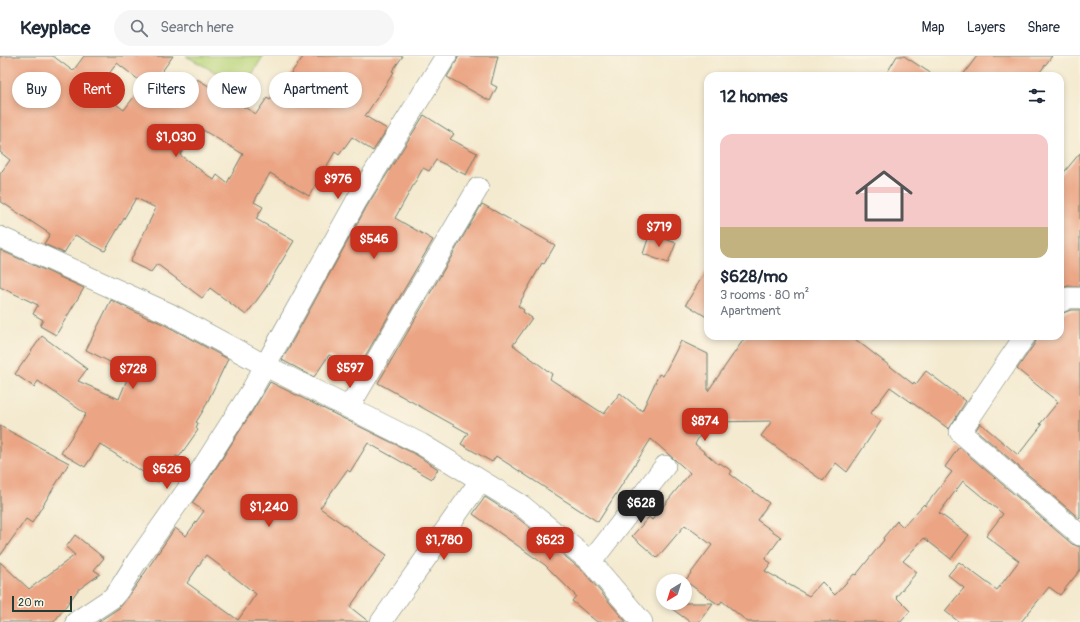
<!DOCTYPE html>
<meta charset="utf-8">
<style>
body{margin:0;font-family:Pangolin,sans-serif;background:#f6f6f7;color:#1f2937;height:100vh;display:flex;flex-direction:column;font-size:15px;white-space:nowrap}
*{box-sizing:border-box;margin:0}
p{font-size:13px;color:#747a83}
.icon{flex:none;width:22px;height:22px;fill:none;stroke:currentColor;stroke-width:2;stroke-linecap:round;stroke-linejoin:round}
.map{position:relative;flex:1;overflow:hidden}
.panel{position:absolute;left:704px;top:16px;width:360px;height:268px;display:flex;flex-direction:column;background:#fff;border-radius:12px;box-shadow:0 2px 6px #0003}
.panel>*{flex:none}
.top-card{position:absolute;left:12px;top:16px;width:380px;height:36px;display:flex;gap:8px}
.needle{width:26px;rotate:218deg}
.controls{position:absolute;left:656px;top:518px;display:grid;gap:8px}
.controls a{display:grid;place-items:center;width:36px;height:36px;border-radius:50%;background:#fff;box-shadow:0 2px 6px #0003;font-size:20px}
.scale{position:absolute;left:12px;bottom:10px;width:60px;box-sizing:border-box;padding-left:4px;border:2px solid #1f3d34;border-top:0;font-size:11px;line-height:14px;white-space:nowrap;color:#1f3d34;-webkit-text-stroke:3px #fcf5e5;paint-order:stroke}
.price{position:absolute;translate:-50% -34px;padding:0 9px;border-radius:8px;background:#c8321e;color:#fff;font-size:13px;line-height:26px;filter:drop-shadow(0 1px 2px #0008)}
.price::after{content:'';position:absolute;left:50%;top:24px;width:12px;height:9px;margin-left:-6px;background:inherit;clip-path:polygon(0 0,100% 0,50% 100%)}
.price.selected{background:#222;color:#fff}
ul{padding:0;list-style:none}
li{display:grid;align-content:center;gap:8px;height:212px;padding:0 16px}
li span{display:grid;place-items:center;height:124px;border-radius:12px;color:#555}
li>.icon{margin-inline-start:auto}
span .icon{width:72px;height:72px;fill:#fffc;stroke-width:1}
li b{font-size:17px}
h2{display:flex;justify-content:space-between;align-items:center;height:48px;padding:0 16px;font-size:17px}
.pill{padding:0 14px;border-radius:18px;background:#fff;box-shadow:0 2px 6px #0003;font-size:14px;line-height:36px}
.pill.selected{background:#c8321e;color:#fff}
header{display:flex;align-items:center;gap:24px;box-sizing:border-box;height:56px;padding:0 20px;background:#fff;border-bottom:1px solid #e0e1e3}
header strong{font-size:19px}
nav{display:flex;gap:22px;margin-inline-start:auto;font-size:14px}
.search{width:280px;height:36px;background:#f6f6f7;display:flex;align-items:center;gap:10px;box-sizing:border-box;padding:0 14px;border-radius:22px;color:#747a83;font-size:15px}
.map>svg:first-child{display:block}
.green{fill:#b9d57b;stroke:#6c8958}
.building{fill:#eba584;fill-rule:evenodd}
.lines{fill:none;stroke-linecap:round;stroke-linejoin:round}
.street-casing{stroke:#6a7a6b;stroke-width:22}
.street{stroke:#fff;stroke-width:21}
</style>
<header>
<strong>Keyplace</strong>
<div class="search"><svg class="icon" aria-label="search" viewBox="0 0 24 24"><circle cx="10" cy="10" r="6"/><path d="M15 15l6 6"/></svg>Search here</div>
<nav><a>Map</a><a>Layers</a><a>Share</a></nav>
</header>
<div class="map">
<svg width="1080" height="566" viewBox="0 0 1080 566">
<rect width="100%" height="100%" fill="#fcf5e5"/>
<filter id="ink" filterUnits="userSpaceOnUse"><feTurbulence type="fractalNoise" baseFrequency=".025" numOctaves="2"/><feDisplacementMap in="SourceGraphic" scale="8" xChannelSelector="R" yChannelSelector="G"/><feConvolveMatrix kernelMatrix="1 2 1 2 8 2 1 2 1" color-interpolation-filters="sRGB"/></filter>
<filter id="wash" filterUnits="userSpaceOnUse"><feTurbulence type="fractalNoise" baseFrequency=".012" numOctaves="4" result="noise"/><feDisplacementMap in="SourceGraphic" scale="16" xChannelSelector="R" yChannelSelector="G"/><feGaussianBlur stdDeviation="0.9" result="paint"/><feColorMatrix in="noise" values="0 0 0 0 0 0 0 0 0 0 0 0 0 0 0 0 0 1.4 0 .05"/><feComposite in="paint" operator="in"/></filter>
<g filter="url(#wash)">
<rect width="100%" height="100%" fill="#f4ead0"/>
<path class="green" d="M186,0h77l-19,32z"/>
<g id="blocks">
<path class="building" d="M0,0h53l20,15 11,-15h89l-15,21 29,17 10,-15 59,35 11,-16 3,2 34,-44h99l-11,15 2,1 -29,44 22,13 -14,22 -21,-14 -13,18 -4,-3 -26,44 -39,-23 -16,29 9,5 -7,12 38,22 -29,48 -19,26 -36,-27 -8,10 -45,-34 -6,8 -21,-10 26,-54 -20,-10 -31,53 -30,-16 -11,18 -20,-9 6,-10 -50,-33v-27l10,-14 -10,-8zM117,7l27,21 -20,26 -27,-20zM196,70l47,28 -16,29 -10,-8 -3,5 -34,-25z
M458,0h40l-7,28 6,3 -7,14 -43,-24 9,-15z
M897,0h7l31,20h-50z
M977,0h75l-15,20h-75z
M424,59l30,19 -4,5 27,14 -11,22 -30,-15 -7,11 -6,-3 -28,50 38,22 -76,130 -28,-15 -15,22 -32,-17 85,-154z
M1080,97v133h-12l-8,3v-112z
M482,148l73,41 -11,19 -2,-1 -24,43 6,4 -1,2 9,6 -19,27 39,29 -2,5 54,35 16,-21 22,18 17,-37 4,2 18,-35 27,13v37l38,-55h105l62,48 1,-2 2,2 10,-13 40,30 -17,28 -59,-42 -20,27 11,7 -34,51 -11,-9 -13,18 -62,-45 11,-15 -64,1 -13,22 23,20 2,-1 12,8 -2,3 39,29 -12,17 24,17 -16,22 6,4 -6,8 44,25 13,-14 13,13 19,-21 2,1 28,-35 -1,-2 14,-17 6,6 21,-23 1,2 27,-34 -7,-5 14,-20 113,97 8,3v23l-20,25 -11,-8 -28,35h-62l-14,-11 19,-23 -16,-13 11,-13 38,28 22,-29 -33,-25 17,-22 -40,-33 -24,32 30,22 -18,24 -27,-21 -21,23 14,11 -21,25 14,14 -9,11h-153l-26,-21 -3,4 -34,-24 27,-36 -27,-20 -28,33 -25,-22 17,-19 3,3 38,-47 -39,-34 -53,83 -102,-66 -4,6 -31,-18 7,-11 -90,-50z
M650,177l26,10 -8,20 -25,-9z
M0,194l84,38 -28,47 -16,-9 3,-6 -10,-6 5,-9 -38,-18z
M708,211v51l-22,-14z
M111,244l39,19v-1l13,6 65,35 -25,52 -7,11 2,1 -2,5 2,2 -19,27 -3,-1 -18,26 -58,-38 -15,23 -24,-14 25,-39 -48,-33 -4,6 -19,-13 27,-38 45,33 -9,12 41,18 11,-27 -44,-22z
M1071,254h9v209l-104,-89 4,-7 38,32 24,-30 -2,-1 18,-22 -41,-33 18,-26 2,-7h23v-22z
M270,326l145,72 23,15 -6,10 -64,-36 -18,29 -3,-2 -27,38 67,47 -37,52 19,15h-271l21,-14 8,-9 48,-71 11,8 18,-25 -12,-8 17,-24 51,-80zM206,499l50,39 -18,26 -51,-37z
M0,370l69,37 -37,60 -6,-4 -26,37z
M485,441l34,22 64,52 43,51h-29l-25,-21 4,-5 -31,-31 -72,-51z
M75,479l29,23 -10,12 6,4 -22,16 -24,32h-54v-60l29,27 46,-34 -9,-8z
M664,547h49l-14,19h-9z"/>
</g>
</g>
<g filter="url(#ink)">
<use href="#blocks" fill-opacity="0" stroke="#6a7a6b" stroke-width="1"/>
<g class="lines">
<defs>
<path id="street" d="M0,181l168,76 98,53 155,78 100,61 70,57 51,60
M1060,246l8,-4h12
M1025,280l-65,96 120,103
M349,351l129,-219
M591,506l74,-96
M76,566l36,-24 6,-7 19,-30 62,-88 51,-80 107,-193 89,-144
M381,566l99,-141"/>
</defs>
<use href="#street" class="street-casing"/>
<use href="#street" class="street"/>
</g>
</g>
</svg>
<div class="controls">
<a><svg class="needle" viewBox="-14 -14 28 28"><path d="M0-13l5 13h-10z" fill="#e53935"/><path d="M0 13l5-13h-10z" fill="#747a83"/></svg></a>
</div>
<div class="scale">20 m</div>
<b class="price" style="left:176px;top:102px">$1,030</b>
<b class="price" style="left:338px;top:144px">$976</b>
<b class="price" style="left:659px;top:192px">$719</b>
<b class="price" style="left:374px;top:204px">$546</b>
<b class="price" style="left:350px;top:333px">$597</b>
<b class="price" style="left:133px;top:334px">$728</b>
<b class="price" style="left:705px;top:386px">$874</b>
<b class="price" style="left:167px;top:434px">$626</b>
<b class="price selected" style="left:641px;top:468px">$628</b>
<b class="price" style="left:269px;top:472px">$1,240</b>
<b class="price" style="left:444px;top:505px">$1,780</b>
<b class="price" style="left:550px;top:505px">$623</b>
<div class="top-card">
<a class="pill">Buy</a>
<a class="pill selected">Rent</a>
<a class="pill">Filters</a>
<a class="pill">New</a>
<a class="pill">Apartment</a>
</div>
<section class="panel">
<h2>12 homes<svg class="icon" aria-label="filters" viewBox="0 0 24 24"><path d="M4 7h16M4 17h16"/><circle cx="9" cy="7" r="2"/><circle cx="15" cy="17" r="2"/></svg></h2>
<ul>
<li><span style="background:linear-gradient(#f6c9c9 75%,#c2b280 0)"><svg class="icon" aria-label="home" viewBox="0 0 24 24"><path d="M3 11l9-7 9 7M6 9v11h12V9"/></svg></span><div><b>$628/mo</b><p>3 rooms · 80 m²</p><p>Apartment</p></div></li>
</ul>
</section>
</div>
